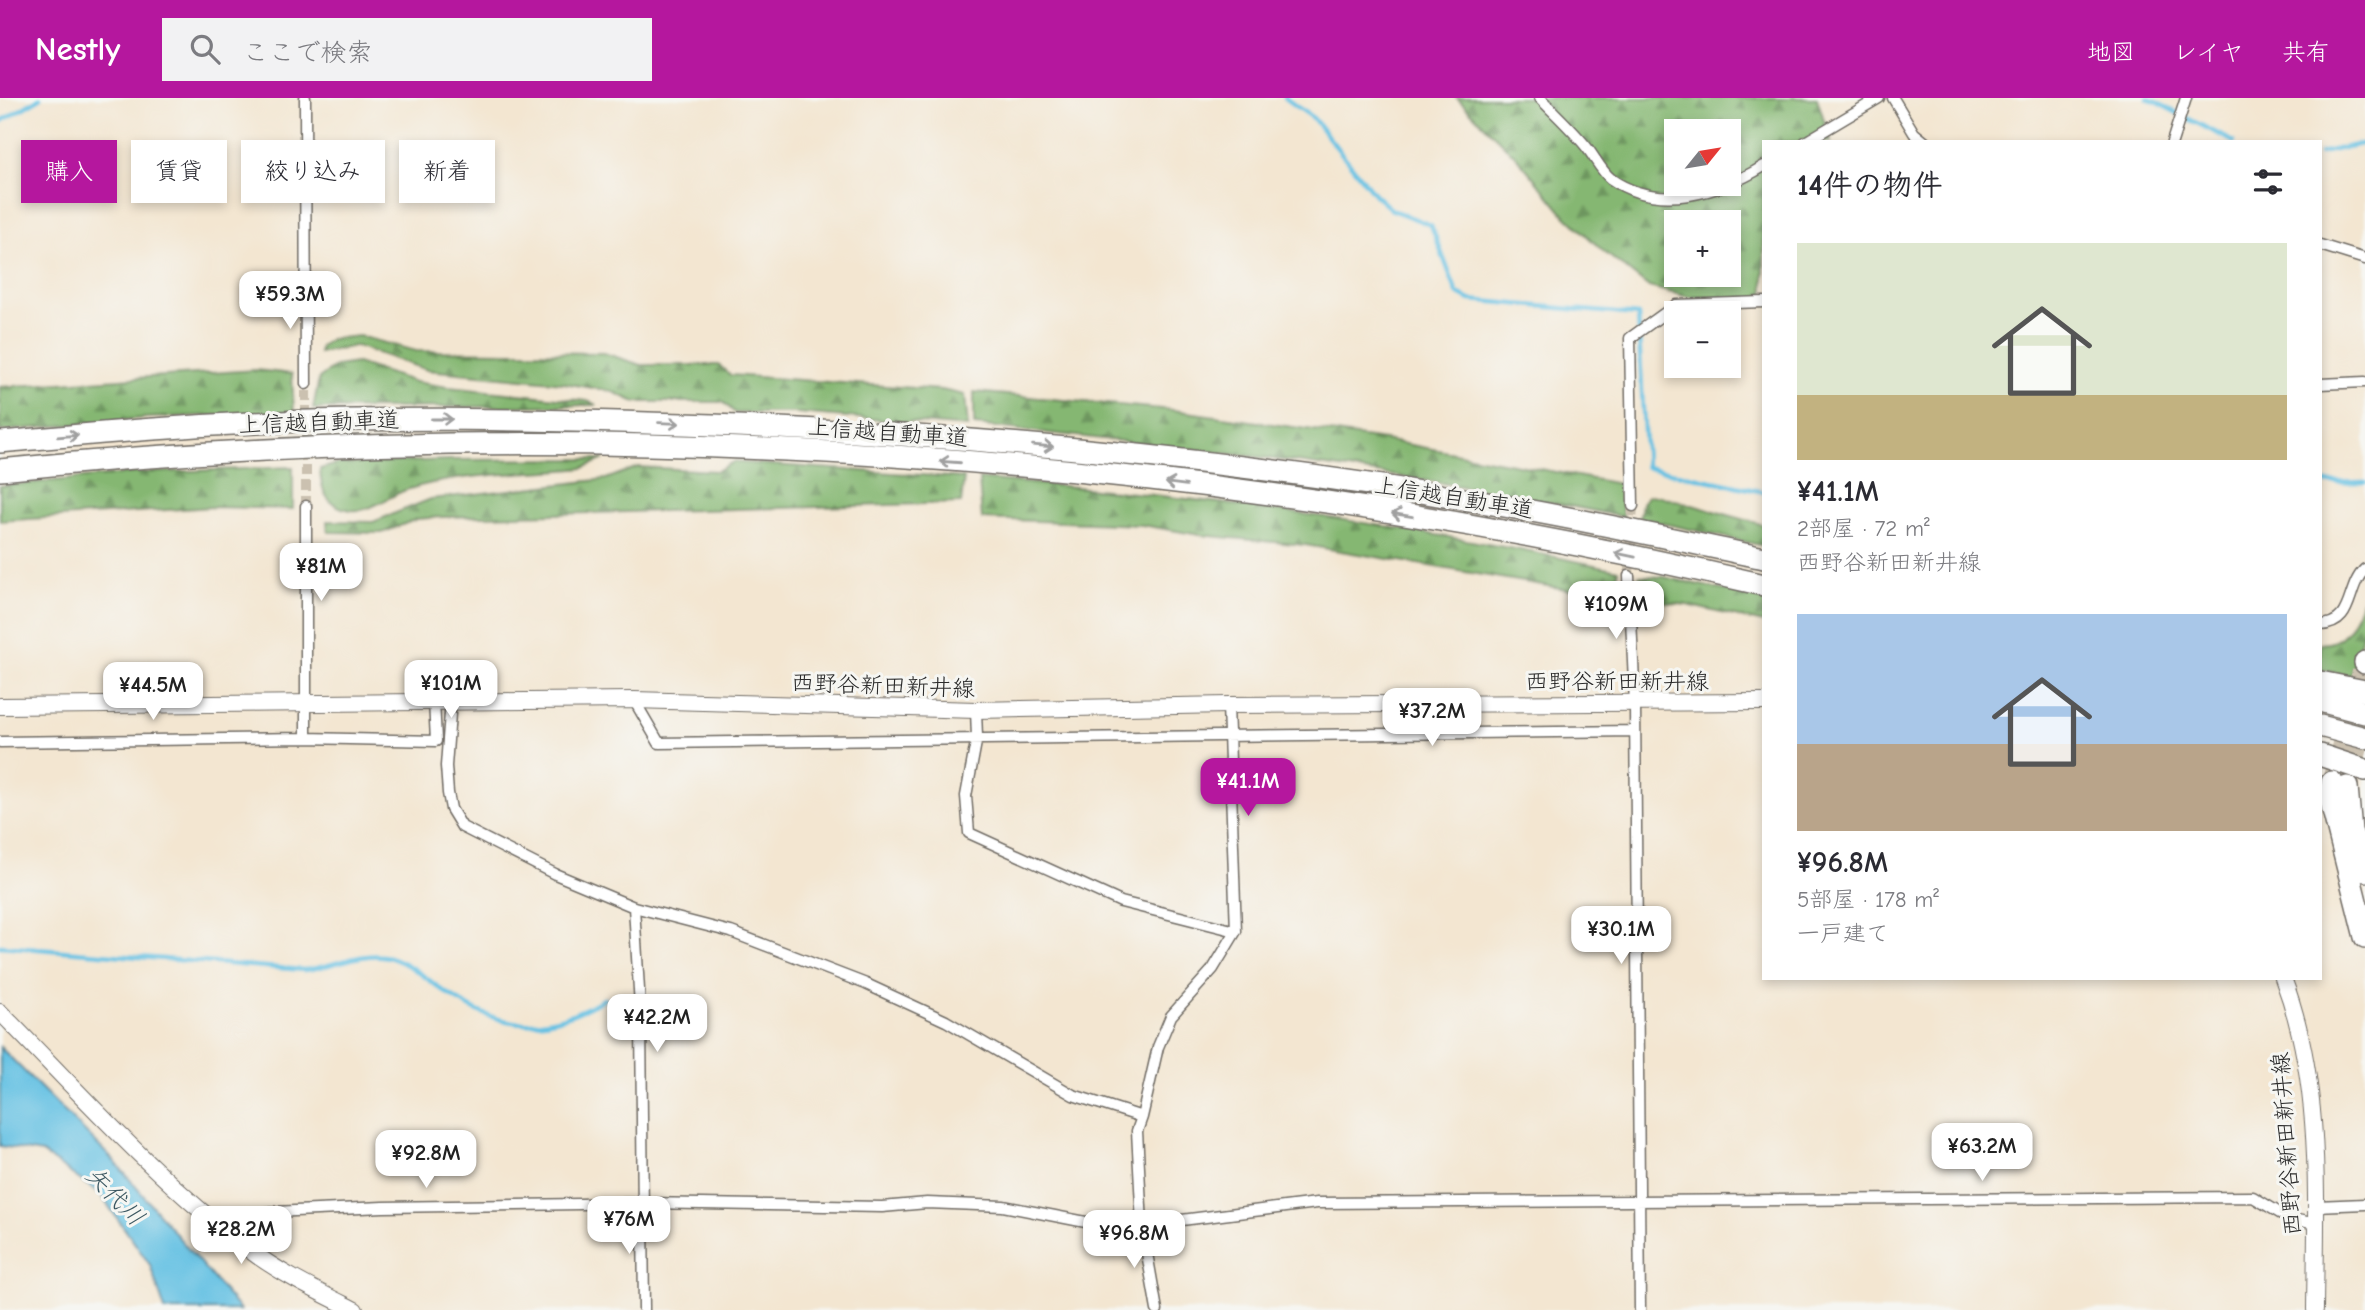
<!DOCTYPE html>
<html lang="ja">
<meta charset="utf-8">
<style>
body{margin:0;font-family:"Comic Neue","Klee One",sans-serif;background:#f2f2f3;color:#2b2b33;height:100vh;display:flex;flex-direction:column;font-size:26px;white-space:nowrap}
*{box-sizing:border-box;margin:0}
p{font-size:23px;color:#7c7c81}
.icon{flex:none;width:38px;height:38px;fill:none;stroke:currentColor;stroke-width:2;stroke-linecap:round;stroke-linejoin:round}
.map{position:relative;flex:1;overflow:hidden}
.panel{position:absolute;left:1762px;top:42px;width:560px;height:840px;display:flex;flex-direction:column;background:#fff;border-radius:0px;box-shadow:0 4px 10px #0003}
.panel>*{flex:none}
.banner{position:absolute;left:21px;top:42px;width:665px;height:63px;display:flex;gap:14px}
.needle{width:46px;rotate:60deg}
.buttons{position:absolute;left:1664px;top:21px;display:grid;gap:14px}
.buttons a{display:grid;place-items:center;width:77px;height:77px;border-radius:0px;background:#fff;box-shadow:0 4px 10px #0003;font-size:35px}
.price{position:absolute;translate:-50% -60px;padding:0 16px;border-radius:14px;background:#fff;color:#222;font-size:23px;line-height:46px;filter:drop-shadow(0 2px 4px #0008)}
.price::after{content:'';position:absolute;left:50%;top:42px;width:21px;height:16px;margin-left:-10px;background:inherit;clip-path:polygon(0 0,100% 0,50% 100%)}
.price.active{background:#b5179e;color:#fff}
ul{padding:0;list-style:none}
li{display:grid;align-content:center;gap:14px;height:371px;padding:0 35px}
li span{display:grid;place-items:center;height:217px;border-radius:0px;color:#555}
li>.icon{margin-inline-start:auto}
span .icon{width:126px;height:126px;fill:#fffc;stroke-width:1}
li b{font-size:30px}
h2{display:flex;justify-content:space-between;align-items:center;height:84px;padding:0 35px;font-size:30px}
.chip{padding:0 24px;border-radius:0px;background:#fff;box-shadow:0 4px 10px #0003;font-size:24px;line-height:63px}
.chip.active{background:#b5179e;color:#fff}
header{display:flex;align-items:center;gap:42px;box-sizing:border-box;height:98px;padding:0 35px;background:#b5179e;color:#fff}
header strong{font-size:33px}
nav{display:flex;gap:38px;margin-inline-start:auto;font-size:24px}
.search{width:490px;height:63px;background:#f2f2f3;display:flex;align-items:center;gap:18px;box-sizing:border-box;padding:0 24px;border-radius:0px;color:#7c7c81;font-size:26px}
.map>svg:first-child{display:block}
.forest{fill:url(#forest-firs);stroke:#58714e;stroke-width:2;fill-rule:evenodd}
.water{fill:#65c1e3;stroke:#487687;stroke-width:2}
.lines{fill:none;stroke-linecap:round;stroke-linejoin:round}
.stream{stroke:#65c1e3;stroke-width:4.5}
.street-tunnel{stroke:#cbc1b0;stroke-width:10;stroke-dasharray:10 5;stroke-linecap:butt}
.highway-tunnel{stroke:#cbc1b0;stroke-width:21;stroke-dasharray:21 10;stroke-linecap:butt}
.street-casing{stroke:#716c65;stroke-width:13}
.secondary-casing{stroke:#716c65;stroke-width:18}
.highway-casing{stroke:#716c65;stroke-width:24}
.street{stroke:#fff;stroke-width:10}
.secondary{stroke:#fff;stroke-width:16}
.highway{stroke:#fff;stroke-width:21}
.oneway{stroke:#a0a0a0}
.labels{text-anchor:middle;stroke-width:6;stroke-linejoin:round;paint-order:stroke}
.street-label{font-size:23px;fill:#2b2b2b;stroke:#f6f6f2}
.water-label{font-size:24px;font-style:italic;fill:#3c5862;stroke:#f6f6f2}
</style>
<header>
<strong>Nestly</strong>
<div class="search"><svg class="icon" aria-label="search" viewBox="0 0 24 24"><circle cx="10" cy="10" r="6"/><path d="M15 15l6 6"/></svg>ここで検索</div>
<nav><a>地図</a><a>レイヤ</a><a>共有</a></nav>
</header>
<div class="map">
<svg width="2365" height="1212" viewBox="0 0 2365 1212">
<defs>
<pattern id="forest-firs" width="22" height="20" patternUnits="userSpaceOnUse" patternTransform="scale(1.75)"><rect width="22" height="20" fill="#85b772"/><path d="M5 1l3.5 6h-7zM16 11l3.5 6h-7z" fill="#6d955e"/></pattern>
</defs>
<rect width="100%" height="100%" fill="#f6f6f2"/>
<filter id="ink" filterUnits="userSpaceOnUse"><feTurbulence type="fractalNoise" baseFrequency=".0143" numOctaves="2"/><feDisplacementMap in="SourceGraphic" scale="14" xChannelSelector="R" yChannelSelector="G"/><feConvolveMatrix kernelMatrix="1 2 1 2 8 2 1 2 1" color-interpolation-filters="sRGB"/></filter>
<filter id="wash" filterUnits="userSpaceOnUse"><feTurbulence type="fractalNoise" baseFrequency=".00686" numOctaves="4" result="noise"/><feDisplacementMap in="SourceGraphic" scale="28" xChannelSelector="R" yChannelSelector="G"/><feGaussianBlur stdDeviation="1.57" result="paint"/><feColorMatrix in="noise" values="0 0 0 0 0 0 0 0 0 0 0 0 0 0 0 0 0 1.4 0 .05"/><feComposite in="paint" operator="in"/></filter>
<g filter="url(#wash)">
<rect width="100%" height="100%" fill="#f3e6d1"/>
<path class="forest" d="M1457,0h360l14,44h-67v154l-14,7 -61,-6 -40,-10 -46,-36 -41,-39 -42,-51zM1676,33h53v53h-53zM1676,124h53v53h-53z
M359,238l57,15 188,2 37,12h78l11,10 212,15 23,5 3,32 -171,-14h-62l-12,-11h-88l-24,-11 -47,-8 -137,-13 -71,-24 -37,7 2,-7 10,-7z
M357,265l58,19 33,5 139,14 10,4 -284,4 6,-31 17,-12z
M256,272l36,4 2,38 -147,6 -147,13v-44z
M974,294l199,18 211,30 236,44 3,33c-213,-46 -432,-69 -649,-92z
M604,361l-21,9c-56,6 -124,5 -177,22 -17,6 -36,23 -55,20 -25,-3 -30,-20 -31,-41l17,-5 113,-4z
M733,364l231,16 -3,25 -519,14 -25,2 -35,14 -54,-1 -1,-11 46,1 58,-23 175,-20 32,-12 79,4z
M293,369v42l-80,-2 -213,14v-35l134,-13z
M979,381c215,16 429,46 640,91l-8,22 -10,3 -296,-50 -105,-10 -58,-10 -160,-6z
M1648,398h12l104,29v21l-124,-28 2,-15z
M1639,478l25,1 100,22v24l-77,-18 -47,-6z
M2365,497v30l-14,51 -30,-6 -1,-26c30,0 34,-27 45,-49z"/>
<path class="water" d="M0,949l115,115 125,148h-75l-15,-45 -50,-71 -58,-41 -42,-7z"/>
<g class="lines">
<path class="stream" d="M1285,0l28,20 62,77 17,15 39,15 26,68 13,7 168,15 8,152 118,25
M2148,0l86,44
M0,24l40,-24
M2320,55l45,-10
M2320,385l45,-1
M0,848l304,24c27,-2 58,-20 85,-13 23,7 40,24 59,37 55,38 99,38 156,5"/>
</g>
</g>
<g filter="url(#ink)">
<g class="lines">
<path class="street-tunnel" d="M306,408v-122
M1629,478l4,-70"/>
<path class="highway-tunnel" d="M2332,684l33,-119
M2347,689l18,-68"/>
<defs>
<path id="street" d="M305,0l1,286
M1540,0c16,17 34,33 48,51 7,9 14,23 23,30 47,33 109,14 153,-13
M1893,0l21,35 11,9
M1805,44l74,-44
M2172,44l14,-44
M2320,147l45,14
M2320,286l45,-2
M306,408v232
M1633,408l-3,-168 46,-33 88,-3
M1629,478l6,128 5,606
M2320,527c35,-1 25,-37 45,-56
M451,602l-5,66 2,27 3,16 11,18 93,47 79,33 97,25 135,52 80,37 127,74 69,22 -5,14 5,94 15,85
M634,602l25,43 976,-12
M976,612l1,27 -11,59 3,37 152,69 115,29
M0,644l306,-4 130,3 -2,-41
M634,809l7,116 3,287
M1142,1019l16,-70 13,-31 42,-47 23,-38 -8,-226
M2316,1108l49,-2
M209,1117l174,-8 261,-4 238,4 45,-4 76,3 93,18 46,1 175,-22 936,-6 35,21 28,6"/>
<path id="secondary" d="M0,608l634,-6 342,10 252,-5 536,-3
M2283,880c40,105 33,222 32,332
M0,914c80,81 157,168 248,237 33,25 71,43 107,61"/>
<path id="highway" d="M0,344c71,-6 142,-13 213,-17 167,-9 333,-6 500,0 255,10 510,33 762,76 97,16 193,37 289,57
M0,372c580,-59 1196,-18 1764,115
M2365,565v-1
M2320,584l45,9
M2320,603l45,12
M2320,628l45,12
M2320,657l45,15
M2332,684l-2,16 35,139
M2347,689l4,44 14,40"/>
</defs>
<use href="#street" class="street-casing"/>
<use href="#secondary" class="secondary-casing"/>
<use href="#highway" class="highway-casing"/>
<use href="#street" class="street"/>
<use href="#secondary" class="secondary"/>
<use href="#highway" class="highway"/>
</g>
<defs><path id="oneway-shaft" d="M-6 0H5M1.5-3L5.5 0L1.5 3" fill="none" stroke-width="1.6" stroke-linecap="round" stroke-linejoin="round" transform="scale(1.75)"/></defs>
<g class="oneway">
<use href="#oneway-shaft" transform="translate(442 321)"/>
<use href="#oneway-shaft" transform="translate(669 325) rotate(2)"/>
<use href="#oneway-shaft" transform="translate(68 338) rotate(-5)"/>
<use href="#oneway-shaft" transform="translate(1043 348) rotate(5)"/>
<use href="#oneway-shaft" transform="translate(950 364) rotate(-176)"/>
<use href="#oneway-shaft" transform="translate(1176 386) rotate(-173)"/>
<use href="#oneway-shaft" transform="translate(1402 417) rotate(-171)"/>
<use href="#oneway-shaft" transform="translate(1625 457) rotate(-168)"/>
</g>
</g>
<g class="labels">
<g class="street-label">
<text transform="translate(319 324) rotate(-2)" y="8">上信越自動車道</text>
<text transform="translate(888 334) rotate(4)" y="8">上信越自動車道</text>
<text transform="translate(1454 399) rotate(9)" y="8">上信越自動車道</text>
<text x="1617" y="591">西野谷新田新井線</text>
<text transform="translate(883 587) rotate(2)" y="8">西野谷新田新井線</text>
<text transform="translate(2286 1046) rotate(-94)" y="8">西野谷新田新井線</text>
</g>
<g class="water-label">
<text transform="translate(115 1098) rotate(45)" y="8">矢代川</text>
</g>
</g>
</svg>
<div class="buttons">
<a><svg class="needle" viewBox="-14 -14 28 28"><path d="M0-13l5 13h-10z" fill="#e53935"/><path d="M0 13l5-13h-10z" fill="#7c7c81"/></svg></a>
<a>+</a>
<a>−</a>
</div>
<b class="price" style="left:290px;top:233px">¥59.3M</b>
<b class="price" style="left:321px;top:505px">¥81M</b>
<b class="price" style="left:1616px;top:543px">¥109M</b>
<b class="price" style="left:451px;top:622px">¥101M</b>
<b class="price" style="left:153px;top:624px">¥44.5M</b>
<b class="price" style="left:1432px;top:650px">¥37.2M</b>
<b class="price active" style="left:1248px;top:720px">¥41.1M</b>
<b class="price" style="left:1621px;top:868px">¥30.1M</b>
<b class="price" style="left:657px;top:956px">¥42.2M</b>
<b class="price" style="left:1982px;top:1085px">¥63.2M</b>
<b class="price" style="left:426px;top:1092px">¥92.8M</b>
<b class="price" style="left:629px;top:1158px">¥76M</b>
<b class="price" style="left:241px;top:1168px">¥28.2M</b>
<b class="price" style="left:1134px;top:1172px">¥96.8M</b>
<div class="banner">
<a class="chip active">購入</a>
<a class="chip">賃貸</a>
<a class="chip">絞り込み</a>
<a class="chip">新着</a>
</div>
<section class="panel">
<h2>14件の物件<svg class="icon" aria-label="filters" viewBox="0 0 24 24"><path d="M4 7h16M4 17h16"/><circle cx="9" cy="7" r="2"/><circle cx="15" cy="17" r="2"/></svg></h2>
<ul>
<li><span style="background:linear-gradient(#dfe7d0 70%,#c2b280 0)"><svg class="icon" aria-label="home" viewBox="0 0 24 24"><path d="M3 11l9-7 9 7M6 9v11h12V9"/></svg></span><div><b>¥41.1M</b><p>2部屋 · 72 m²</p><p>西野谷新田新井線</p></div></li>
<li><span style="background:linear-gradient(#a9c7e8 60%,#b9a48a 0)"><svg class="icon" aria-label="home" viewBox="0 0 24 24"><path d="M3 11l9-7 9 7M6 9v11h12V9"/></svg></span><div><b>¥96.8M</b><p>5部屋 · 178 m²</p><p>一戸建て</p></div></li>
</ul>
</section>
</div>
